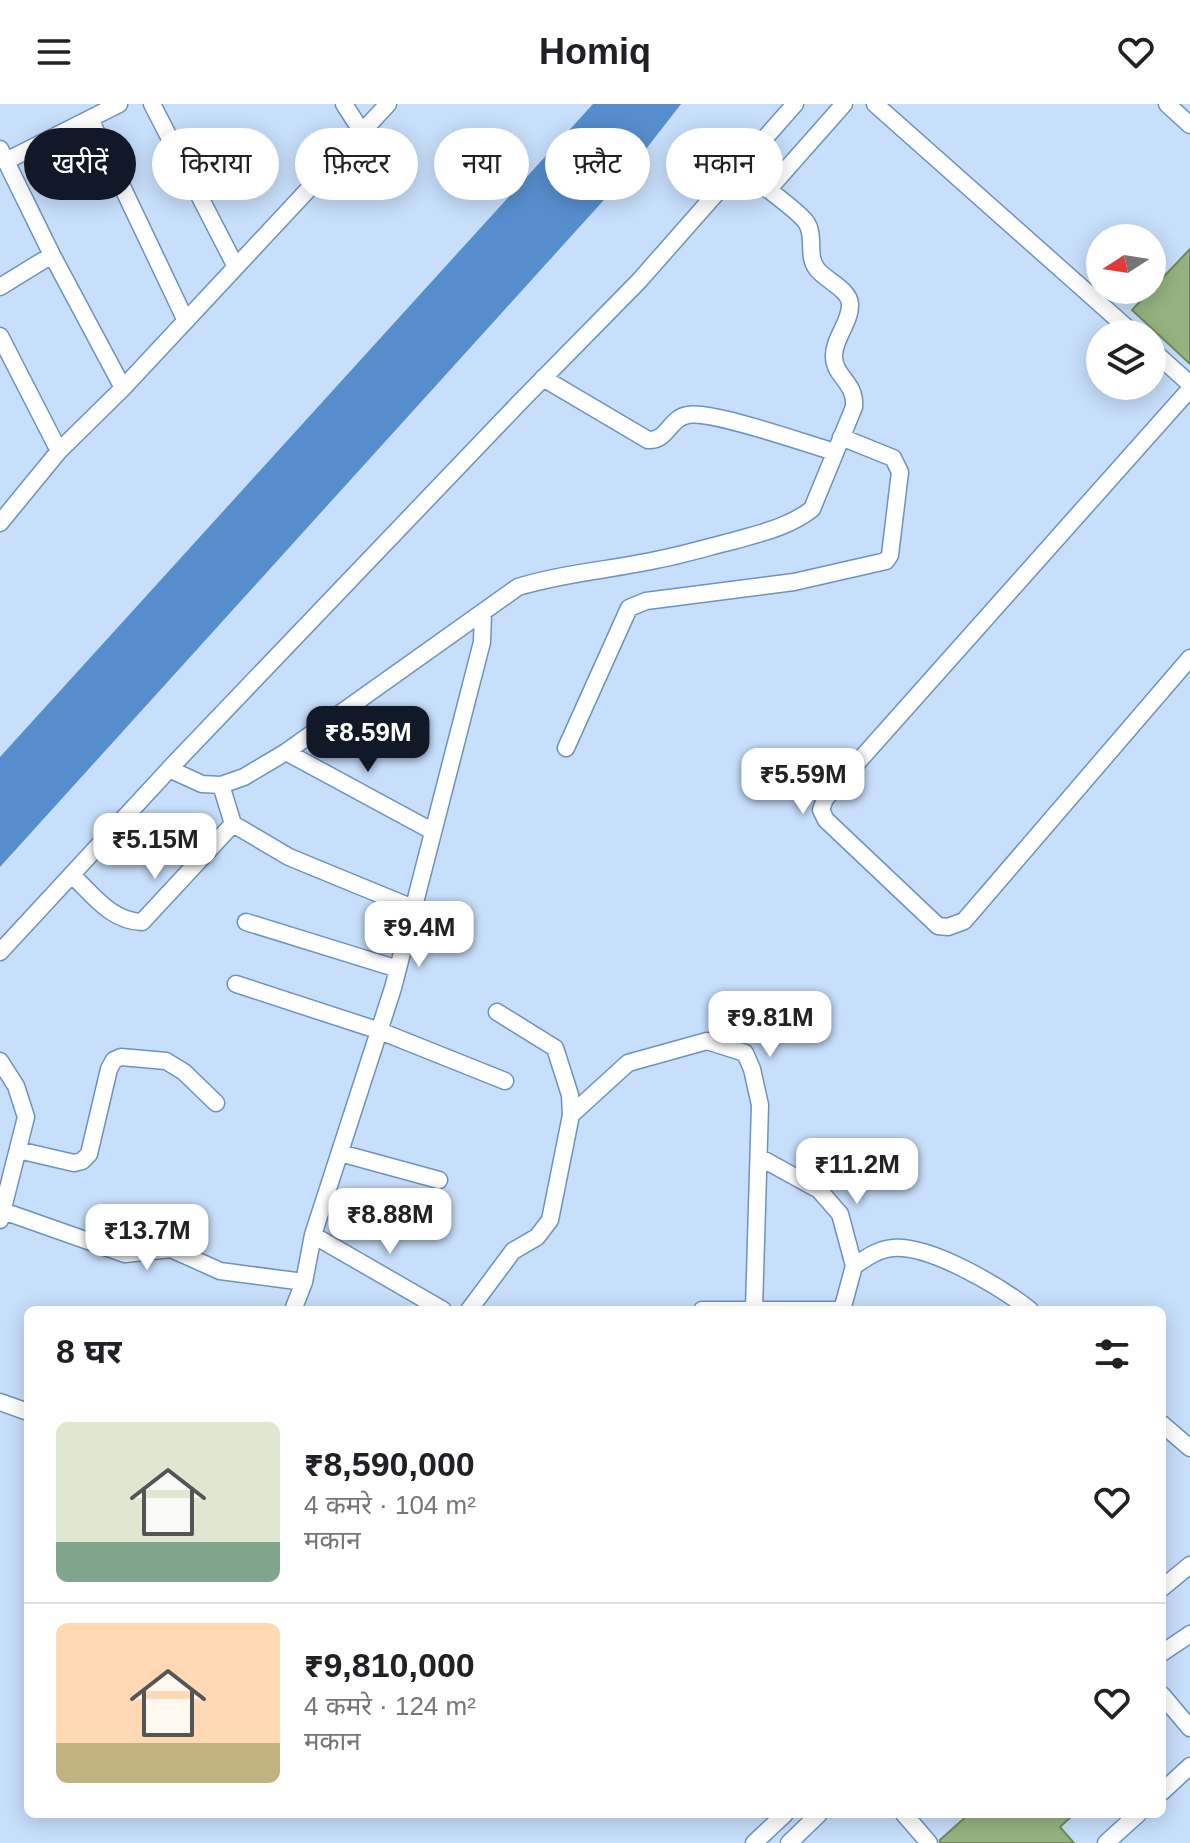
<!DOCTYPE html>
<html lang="hi">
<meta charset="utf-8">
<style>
body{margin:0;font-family:Arial,"Noto Sans Devanagari",sans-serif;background:#f6f6f6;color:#202124;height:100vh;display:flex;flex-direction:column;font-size:30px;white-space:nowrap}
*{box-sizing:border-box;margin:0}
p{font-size:26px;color:#757577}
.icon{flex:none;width:44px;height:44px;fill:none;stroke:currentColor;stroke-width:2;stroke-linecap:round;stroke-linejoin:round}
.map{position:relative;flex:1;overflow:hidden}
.drawer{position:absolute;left:24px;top:1202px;width:1142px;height:512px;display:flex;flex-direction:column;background:#fff;border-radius:12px;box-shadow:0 4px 20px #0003}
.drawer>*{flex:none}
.guide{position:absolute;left:24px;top:24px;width:1142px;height:72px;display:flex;gap:16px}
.needle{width:52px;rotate:258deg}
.tools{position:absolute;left:1086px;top:120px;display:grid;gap:16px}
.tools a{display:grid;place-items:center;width:80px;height:80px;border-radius:50%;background:#fff;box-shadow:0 4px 20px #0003;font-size:40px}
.price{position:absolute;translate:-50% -68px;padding:0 18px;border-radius:16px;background:#fff;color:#222;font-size:26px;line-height:52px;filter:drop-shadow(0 2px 4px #0008)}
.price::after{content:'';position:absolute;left:50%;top:48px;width:24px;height:18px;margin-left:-12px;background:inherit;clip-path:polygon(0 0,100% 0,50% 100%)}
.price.current{background:#111827;color:#fff}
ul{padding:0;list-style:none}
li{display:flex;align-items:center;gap:24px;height:200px;padding:0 32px}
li+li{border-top:2px solid #e0e0e0}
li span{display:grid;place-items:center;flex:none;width:224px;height:160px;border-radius:12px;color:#555}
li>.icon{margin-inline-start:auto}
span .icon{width:96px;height:96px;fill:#fffc;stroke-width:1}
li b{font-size:34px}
h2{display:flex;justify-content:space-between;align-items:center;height:96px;padding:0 32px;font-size:34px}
.tag{padding:0 28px;border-radius:36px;background:#fff;box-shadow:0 4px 20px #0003;font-size:28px;line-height:72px}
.tag.current{background:#111827;color:#fff}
header{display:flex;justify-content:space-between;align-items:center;height:104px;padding:0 32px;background:#fff;font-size:36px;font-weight:700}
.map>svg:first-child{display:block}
.water{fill:#568ecd}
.building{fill:#95b380;stroke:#6e8b5a;stroke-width:2}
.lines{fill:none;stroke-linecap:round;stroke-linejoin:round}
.minor-casing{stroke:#6d92be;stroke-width:19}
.minor{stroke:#fff;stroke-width:16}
</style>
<header><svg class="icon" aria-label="menu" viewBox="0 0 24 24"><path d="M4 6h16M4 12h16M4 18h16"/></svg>Homiq<svg class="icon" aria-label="heart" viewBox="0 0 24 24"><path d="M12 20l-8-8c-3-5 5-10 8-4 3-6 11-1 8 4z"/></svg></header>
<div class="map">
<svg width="1190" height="1739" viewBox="0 0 1190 1739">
<rect width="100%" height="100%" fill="#c7dffb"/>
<path class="water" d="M593,0h88l-59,76 -622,687v-110z"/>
<path class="building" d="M1190,145v115l-58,-54z
M969,1710h105l-14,13 14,16h-134v-3z"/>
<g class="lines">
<defs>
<path id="minor" d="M152,0l84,163
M344,0l18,28
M875,0l259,230
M1167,0l23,21
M90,15l96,202
M0,45l52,106 71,133
M6,57l113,-57
M768,86l76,-86
M0,183l52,-32
M0,232l59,115
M1152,246l38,34
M543,274l105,62c20,1 21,-22 40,-25 23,-5 119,29 147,37
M1190,285l-365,410 -4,11 5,10 112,106 10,1 16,-6 226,-263
M0,419l59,-72 64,-63 265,-284
M566,644l63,-140 17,-7 148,-19 92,-21 4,-6 10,-83 -7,-14 -52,-21
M286,648l146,79
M169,665l33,15 19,1 23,-8 42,-25 232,-165c45,-14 92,-17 138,-27 26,-5 52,-13 77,-19 28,-8 56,-14 79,-32l42,-102c2,-25 -19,-29 -20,-50 -1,-18 17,-35 16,-53 -1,-15 -25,-24 -33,-35 -11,-14 -1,-33 -11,-47 -9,-13 -53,-43 -67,-55
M221,681l12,39 56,33 124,51
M72,771c21,20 39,46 70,47l91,-98
M246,818l152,47
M0,848l173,-187 348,-364 118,-120 156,-177
M236,880l144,47 125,50
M0,957l16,25 10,31 -26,103
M571,1011l57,-52 79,-22 38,12 7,16 8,36 -6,204
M18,1046l56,13 8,-2 7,-7 20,-85 5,-9 7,-3 45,4 18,11 32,31
M340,1049l99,27
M759,1053l60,33 21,24 14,52 -12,44
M3,1107l122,43 46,-5 49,22 84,11
M313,1131l130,75
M854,1162c12,-8 24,-17 39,-18 38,-3 108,39 137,62
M293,1206l11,-28 9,-47 80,-247 89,-346 1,-29
M469,1206l44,-59 24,-14 13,-17 21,-105 -1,-20 -15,-47 -58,-36
M702,1206h140
M0,1298l28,10
M1162,1320l28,24
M1162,1484l28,-23
M1162,1549l28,-19
M1162,1591l28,33
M1162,1688l28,-26
M904,1710l25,29
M754,1739l31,-29
M789,1739l30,-29
M1106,1739l32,-29"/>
</defs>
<use href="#minor" class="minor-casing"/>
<use href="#minor" class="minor"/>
</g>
</svg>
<div class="tools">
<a><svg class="needle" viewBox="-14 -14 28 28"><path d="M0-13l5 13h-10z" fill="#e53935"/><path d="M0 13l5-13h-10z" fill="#757577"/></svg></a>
<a><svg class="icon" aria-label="layers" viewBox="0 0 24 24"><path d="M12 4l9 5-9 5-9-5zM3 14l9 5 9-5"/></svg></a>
</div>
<b class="price current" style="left:368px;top:670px">₹8.59M</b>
<b class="price" style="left:803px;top:712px">₹5.59M</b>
<b class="price" style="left:155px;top:777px">₹5.15M</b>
<b class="price" style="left:419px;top:865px">₹9.4M</b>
<b class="price" style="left:770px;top:955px">₹9.81M</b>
<b class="price" style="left:857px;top:1102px">₹11.2M</b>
<b class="price" style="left:390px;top:1152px">₹8.88M</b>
<b class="price" style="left:147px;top:1168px">₹13.7M</b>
<div class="guide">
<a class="tag current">खरीदें</a>
<a class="tag">किराया</a>
<a class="tag">फ़िल्टर</a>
<a class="tag">नया</a>
<a class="tag">फ़्लैट</a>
<a class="tag">मकान</a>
</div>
<section class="drawer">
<h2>8 घर<svg class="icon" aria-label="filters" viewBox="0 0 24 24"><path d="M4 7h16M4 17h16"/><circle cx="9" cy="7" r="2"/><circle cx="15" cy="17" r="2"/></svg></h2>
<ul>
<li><span style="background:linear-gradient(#dfe7d0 75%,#7fa58c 0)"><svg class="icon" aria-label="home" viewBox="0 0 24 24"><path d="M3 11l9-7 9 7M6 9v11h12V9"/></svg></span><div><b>₹8,590,000</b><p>4 कमरे · 104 m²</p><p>मकान</p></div><svg class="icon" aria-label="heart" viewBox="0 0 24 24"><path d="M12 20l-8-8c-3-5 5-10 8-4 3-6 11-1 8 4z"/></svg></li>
<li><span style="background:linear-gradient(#ffd9b3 75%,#c2b280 0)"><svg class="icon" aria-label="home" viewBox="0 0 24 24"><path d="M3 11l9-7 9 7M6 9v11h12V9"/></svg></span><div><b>₹9,810,000</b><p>4 कमरे · 124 m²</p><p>मकान</p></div><svg class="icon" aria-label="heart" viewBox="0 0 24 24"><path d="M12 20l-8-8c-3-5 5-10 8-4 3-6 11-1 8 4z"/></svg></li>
</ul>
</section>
</div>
